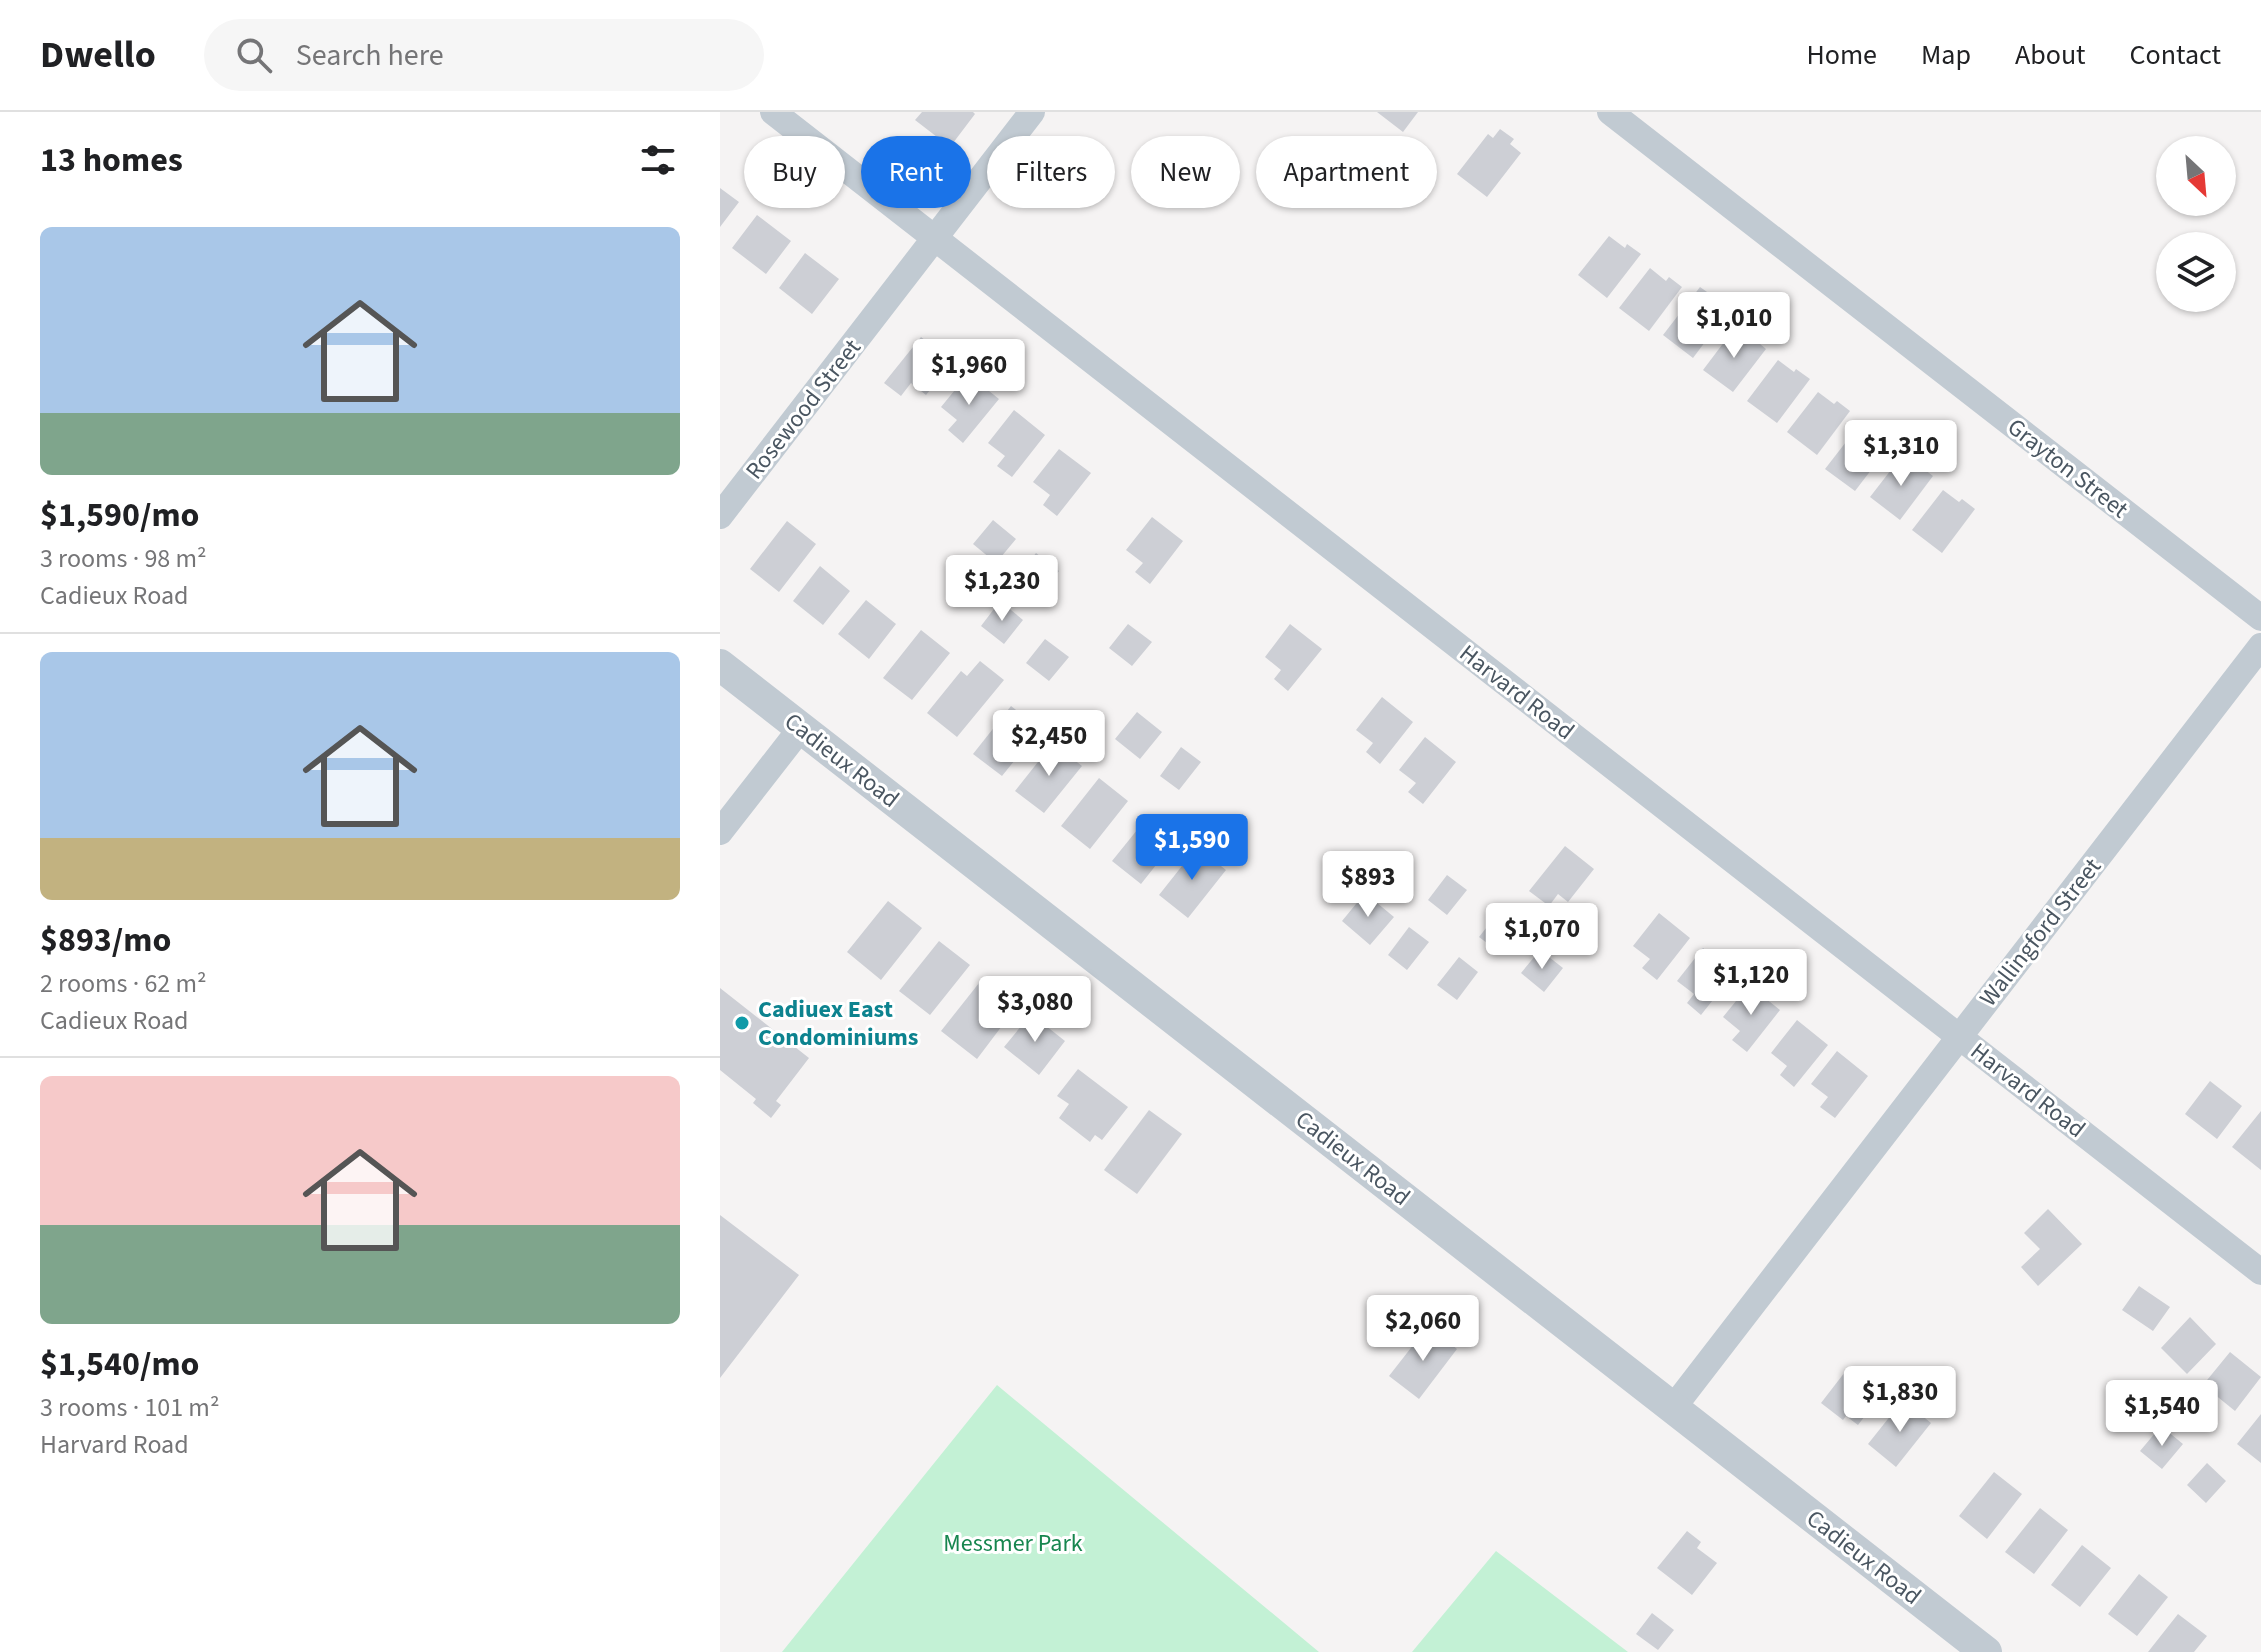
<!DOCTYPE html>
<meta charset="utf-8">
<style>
body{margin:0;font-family:"Source Sans 3",sans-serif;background:#f6f6f6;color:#202124;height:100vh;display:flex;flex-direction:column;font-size:30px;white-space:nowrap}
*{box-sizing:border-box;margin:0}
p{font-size:26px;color:#757577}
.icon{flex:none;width:44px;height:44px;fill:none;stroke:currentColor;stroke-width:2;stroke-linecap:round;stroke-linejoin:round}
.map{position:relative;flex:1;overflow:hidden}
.sheet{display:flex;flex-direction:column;background:#fff;width:720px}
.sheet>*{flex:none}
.guide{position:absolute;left:24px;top:24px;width:760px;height:72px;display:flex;gap:16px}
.needle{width:52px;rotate:154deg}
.tools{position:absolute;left:1436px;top:24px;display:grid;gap:16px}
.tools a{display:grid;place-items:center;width:80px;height:80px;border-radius:50%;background:#fff;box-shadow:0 2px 6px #0004;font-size:40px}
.price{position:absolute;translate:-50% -68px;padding:0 18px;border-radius:8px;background:#fff;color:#222;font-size:26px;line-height:52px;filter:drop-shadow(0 2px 4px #0008)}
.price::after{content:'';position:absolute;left:50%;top:48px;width:24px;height:18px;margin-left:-12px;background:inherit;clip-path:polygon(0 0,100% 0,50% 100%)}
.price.on{background:#1a73e8;color:#fff}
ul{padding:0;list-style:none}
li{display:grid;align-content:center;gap:16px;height:424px;padding:0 40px}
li+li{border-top:2px solid #e0e0e0}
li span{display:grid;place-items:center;height:248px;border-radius:12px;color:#555}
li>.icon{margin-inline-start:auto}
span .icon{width:144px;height:144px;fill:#fffc;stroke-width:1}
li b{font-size:34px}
h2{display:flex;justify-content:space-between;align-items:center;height:96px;padding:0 40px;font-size:34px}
.pill{padding:0 28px;border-radius:36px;background:#fff;box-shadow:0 2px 6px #0004;font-size:28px;line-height:72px}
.pill.on{background:#1a73e8;color:#fff}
header{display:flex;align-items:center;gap:48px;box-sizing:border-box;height:112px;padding:0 40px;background:#fff;border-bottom:2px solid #e0e0e0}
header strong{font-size:38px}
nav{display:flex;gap:44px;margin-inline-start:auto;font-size:28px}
.search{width:560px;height:72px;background:#f6f6f6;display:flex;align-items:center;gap:20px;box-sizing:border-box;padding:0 28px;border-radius:44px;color:#757577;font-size:30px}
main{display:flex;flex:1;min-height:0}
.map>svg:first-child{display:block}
.green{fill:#c3f1d5}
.building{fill:#cdcfd5}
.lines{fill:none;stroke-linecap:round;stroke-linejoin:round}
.minor{stroke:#c1cad2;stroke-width:26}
.tertiary{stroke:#c1cad2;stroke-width:32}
.culture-dot{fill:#0f9aa8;stroke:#fff;stroke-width:3}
.labels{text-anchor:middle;stroke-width:6;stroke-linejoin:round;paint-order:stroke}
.street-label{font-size:24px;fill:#4a5661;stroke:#fff}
.culture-label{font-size:24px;font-weight:bold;fill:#0d838f;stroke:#fff;text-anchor:start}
.park-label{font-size:24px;fill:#17864f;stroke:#fff}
</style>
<header>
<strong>Dwello</strong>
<div class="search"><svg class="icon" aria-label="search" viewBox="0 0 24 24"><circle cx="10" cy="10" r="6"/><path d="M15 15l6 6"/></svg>Search here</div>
<nav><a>Home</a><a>Map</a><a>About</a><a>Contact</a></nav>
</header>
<main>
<section class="sheet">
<h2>13 homes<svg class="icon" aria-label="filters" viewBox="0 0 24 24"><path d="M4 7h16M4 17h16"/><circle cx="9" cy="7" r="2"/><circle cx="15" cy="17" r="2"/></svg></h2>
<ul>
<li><span style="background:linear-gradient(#a9c7e8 75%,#7fa58c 0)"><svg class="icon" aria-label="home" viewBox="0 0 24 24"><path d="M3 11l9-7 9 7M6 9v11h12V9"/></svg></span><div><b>$1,590/mo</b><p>3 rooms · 98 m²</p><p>Cadieux Road</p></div></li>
<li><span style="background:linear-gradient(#a9c7e8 75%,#c2b280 0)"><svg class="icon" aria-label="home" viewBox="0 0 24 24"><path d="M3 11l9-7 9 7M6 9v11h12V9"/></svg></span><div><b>$893/mo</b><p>2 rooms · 62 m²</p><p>Cadieux Road</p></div></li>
<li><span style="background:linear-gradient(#f6c9c9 60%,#7fa58c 0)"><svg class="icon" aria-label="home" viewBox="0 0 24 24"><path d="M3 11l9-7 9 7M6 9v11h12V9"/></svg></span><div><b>$1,540/mo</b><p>3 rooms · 101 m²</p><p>Harvard Road</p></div></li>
</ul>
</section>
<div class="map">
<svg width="1541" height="1540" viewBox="0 0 1541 1540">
<rect width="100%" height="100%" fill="#f5f3f3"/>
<path class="green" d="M277,1273l322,267h-537z
M776,1439l132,101h-216z"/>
<path class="building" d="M202,0h51l2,2 -25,33 -35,-27z
M657,0h41l-15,20z
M780,17l14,10 -4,5 11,9 -34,44 -30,-23 31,-40 5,4z
M0,76l19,14 -19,25z
M37,103l34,26 -25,33 -34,-26z
M889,124l16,12 2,-4 14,10 -34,44 -29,-23z
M85,141l34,26 -27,35 -33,-26z
M930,156l16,13 3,-4 13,10 -33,44 -30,-23z
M980,175l17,12 -4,5 13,10 -33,44 -30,-23z
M1014,217l16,13 3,-4 13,11 -33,43 -30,-22z
M201,225l32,25 -27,33 -15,-12 -10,13 -17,-13z
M1058,248l16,12 2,-3 14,10 -33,44 -30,-22z
M248,262l31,25 -36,44 -15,-13 9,-10 -16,-13z
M1098,280l16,12 3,-3 13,10 -33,44 -30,-23z
M294,298l31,25 -33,42 -15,-11 8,-10 -17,-13z
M1136,317l16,12 3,-3 13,10 -33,43 -30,-22z
M339,337l32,24 -34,43 -14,-11 7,-10 -17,-13z
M1181,345l16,12 3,-3 13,10 -33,44 -30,-23z
M1223,378l16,12 3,-3 13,10 -33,44 -30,-23z
M432,405l31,24 -33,43 -15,-12 8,-9 -17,-13z
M273,408l23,19 -20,24 -23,-19z
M67,409l29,23 -37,48 -29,-23z
M316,441l23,18 -19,24 -23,-18z
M100,454l30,25 -27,34 -30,-24z
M146,488l30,24 -27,35 -31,-25z
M280,489l23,19 -19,24 -23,-18z
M408,512l24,18 -20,24 -23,-18z
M570,512l32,25 -34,42 -14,-12 7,-9 -16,-13z
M201,518l29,23 -38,47 -29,-22z
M325,527l24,18 -20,24 -23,-18z
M260,549l24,19 -47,57 -30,-24 34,-42 6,5z
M662,585l31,25 -33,42 -14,-12 7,-9 -17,-13z
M291,594l29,23 -38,47 -29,-22z
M417,600l25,20 -22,27 -25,-20z
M705,625l31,25 -33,42 -15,-12 8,-9 -17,-13z
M333,631l29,23 -38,47 -29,-22z
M461,635l20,15 -22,28 -19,-14z
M379,666l29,23 -38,48 -29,-23z
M430,702l29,22 -38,48 -29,-23z
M845,734l29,23 -26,33 -10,-8 -9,12 -20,-15z
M477,735l29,23 -38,48 -29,-23z
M727,763l20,15 -20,25 -19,-15z
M645,781l29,24 -24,28 -28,-24z
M168,789l34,27 -41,52 -34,-28z
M781,797l20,14 -22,29 -20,-15z
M939,801l31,25 -33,42 -15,-12 8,-9 -17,-13z
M689,815l20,15 -22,28 -19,-15z
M219,829l31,24 -40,50 -31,-24z
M983,836l32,24 -34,43 -14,-12 7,-9 -17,-13z
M820,838l23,18 -19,24 -23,-19z
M739,845l19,15 -21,28 -20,-15z
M263,866l16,13 -4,5 19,14 -37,49 -36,-28z
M1029,873l31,25 -33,42 -15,-12 8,-9 -17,-14z
M0,876l89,70 -33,43 5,4 -10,13 -18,-15 3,-4 -36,-29z
M311,902l34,27 -26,34 -35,-28z
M1077,908l31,25 -34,42 -14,-12 7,-9 -16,-13z
M1117,939l31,25 -33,42 -15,-11 8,-10 -17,-13z
M358,957l50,38 -26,33 -7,-5 -5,7 -31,-24 10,-14 -12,-8z
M1490,969l32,25 -25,33 -32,-25z
M429,998l33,24 -45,60 -33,-24z
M1541,999v59l-29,-23z
M1328,1097l34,35 -44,42 -17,-19 19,-18 -16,-16z
M0,1103l79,60 -79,103z
M1419,1174l31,21 -17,24 -31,-21z
M1470,1205l26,27 -29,30 -26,-26z
M708,1214l29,23 -38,50 -30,-23z
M1510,1240l31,25 -26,34 -32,-26z
M1128,1256l34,26 -24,31 -12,-9 -3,4 -22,-17z
M1183,1288l28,23 -35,44 -28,-23z
M1541,1302v49l-24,-19z
M1441,1314l22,18 -21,25 -22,-18z
M1487,1351l19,18 -20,22 -19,-18z
M1274,1360l28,22 -35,45 -28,-23z
M1320,1396l28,22 -34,44 -29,-22z
M967,1419l14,11 -4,6 20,15 -25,32 -35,-27z
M1362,1433l29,23 -31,39 -29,-22z
M1419,1462l29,23 -31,39 -29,-22z
M932,1501l22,17 -16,20 -22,-16z
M1458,1502l29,22 -13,16h-46z"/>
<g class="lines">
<path class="minor" d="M53,0l1488,1160
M890,0l651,506
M0,404l312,-404
M0,720l81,-104
M953,1296l588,-762"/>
<path class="tertiary" d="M0,553l1266,987"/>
</g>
<circle class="culture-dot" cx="22" cy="911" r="8"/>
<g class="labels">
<g class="street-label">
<text transform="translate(83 297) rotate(-52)" y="8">Rosewood Street</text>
<text transform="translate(1348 356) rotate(38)" y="8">Grayton Street</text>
<text transform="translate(797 580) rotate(38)" y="8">Harvard Road</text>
<text transform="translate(122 648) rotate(38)" y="8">Cadieux Road</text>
<text transform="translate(1320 820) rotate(-52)" y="8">Wallingford Street</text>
<text transform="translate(1308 978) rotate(38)" y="8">Harvard Road</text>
<text transform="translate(633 1046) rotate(38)" y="8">Cadieux Road</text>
<text transform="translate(1144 1445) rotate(38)" y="8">Cadieux Road</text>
</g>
<g class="culture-label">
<text x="38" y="905">Cadiuex East<tspan x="38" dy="28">Condominiums</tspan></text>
</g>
<g class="park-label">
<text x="293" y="1439">Messmer Park</text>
</g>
</g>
</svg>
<div class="tools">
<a><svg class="needle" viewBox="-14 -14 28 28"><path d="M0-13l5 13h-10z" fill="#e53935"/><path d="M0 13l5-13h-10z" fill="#757577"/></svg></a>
<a><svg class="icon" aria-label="layers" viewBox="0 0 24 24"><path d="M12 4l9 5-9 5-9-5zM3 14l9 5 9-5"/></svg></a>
</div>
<b class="price" style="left:1014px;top:248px">$1,010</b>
<b class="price" style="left:249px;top:295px">$1,960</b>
<b class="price" style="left:1181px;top:376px">$1,310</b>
<b class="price" style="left:282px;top:511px">$1,230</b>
<b class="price" style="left:329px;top:666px">$2,450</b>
<b class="price on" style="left:472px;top:770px">$1,590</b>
<b class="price" style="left:648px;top:807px">$893</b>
<b class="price" style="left:822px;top:859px">$1,070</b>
<b class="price" style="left:1031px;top:905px">$1,120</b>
<b class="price" style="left:315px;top:932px">$3,080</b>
<b class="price" style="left:703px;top:1251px">$2,060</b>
<b class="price" style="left:1180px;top:1322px">$1,830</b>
<b class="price" style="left:1442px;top:1336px">$1,540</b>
<div class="guide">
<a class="pill">Buy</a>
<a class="pill on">Rent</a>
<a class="pill">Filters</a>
<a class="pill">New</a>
<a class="pill">Apartment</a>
</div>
</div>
</main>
